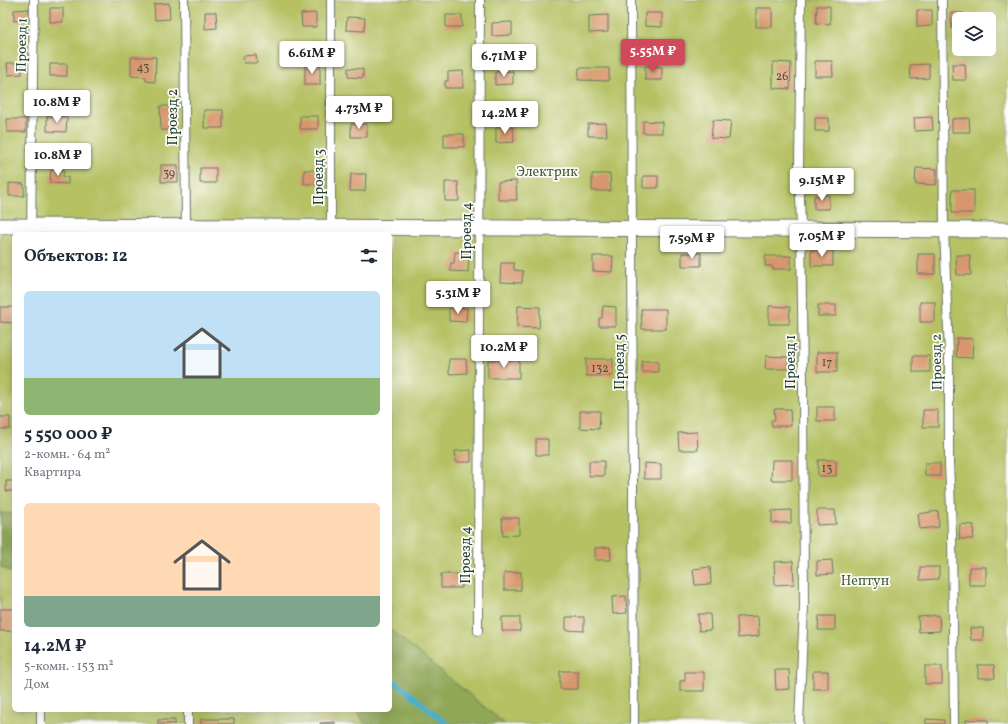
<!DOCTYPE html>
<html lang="ru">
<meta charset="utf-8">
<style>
body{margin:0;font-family:Vollkorn,serif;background:#f6f6f7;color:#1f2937;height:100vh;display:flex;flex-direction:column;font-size:15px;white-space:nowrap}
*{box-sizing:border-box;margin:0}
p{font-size:13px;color:#747a83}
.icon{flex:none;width:22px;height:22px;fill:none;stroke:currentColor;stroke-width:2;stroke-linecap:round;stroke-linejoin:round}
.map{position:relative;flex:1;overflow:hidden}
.sheet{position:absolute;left:12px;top:232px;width:380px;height:480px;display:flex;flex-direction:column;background:#fff;border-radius:6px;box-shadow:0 4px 16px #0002}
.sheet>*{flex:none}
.buttons{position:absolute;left:952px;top:12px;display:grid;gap:8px}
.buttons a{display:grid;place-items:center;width:44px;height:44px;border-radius:6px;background:#fff;box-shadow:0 4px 16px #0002;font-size:20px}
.price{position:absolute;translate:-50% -34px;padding:0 9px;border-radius:4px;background:#fff;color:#222;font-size:13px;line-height:26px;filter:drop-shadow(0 1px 2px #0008)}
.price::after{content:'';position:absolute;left:50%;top:24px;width:12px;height:9px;margin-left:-6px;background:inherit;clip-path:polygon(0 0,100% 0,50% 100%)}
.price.active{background:#d1495b;color:#fff}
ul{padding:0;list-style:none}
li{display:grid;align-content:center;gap:8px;height:212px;padding:0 12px}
li span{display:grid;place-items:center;height:124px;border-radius:6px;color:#555}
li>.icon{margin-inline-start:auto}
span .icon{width:72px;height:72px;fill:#fffc;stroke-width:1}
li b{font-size:17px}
h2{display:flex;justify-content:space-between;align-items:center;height:48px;padding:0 12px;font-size:17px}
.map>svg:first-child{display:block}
.green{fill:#b5c163;stroke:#6a7f4c;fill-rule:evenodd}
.forest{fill:#90a759;stroke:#587246}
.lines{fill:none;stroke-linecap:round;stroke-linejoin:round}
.stream{stroke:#4aaec9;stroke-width:5}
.building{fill:#d7966d}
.lane-casing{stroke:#697667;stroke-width:10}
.street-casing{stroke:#697667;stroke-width:17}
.lane{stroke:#fff;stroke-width:8}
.street{stroke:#fff;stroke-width:15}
.labels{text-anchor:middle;stroke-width:3.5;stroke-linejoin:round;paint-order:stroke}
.number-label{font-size:12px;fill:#4d5342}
.street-label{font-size:14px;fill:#1f3d34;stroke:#fdfcf7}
.park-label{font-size:14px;fill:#445e40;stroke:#fdfcf7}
</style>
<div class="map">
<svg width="1008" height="724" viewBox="0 0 1008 724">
<rect width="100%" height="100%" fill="#fdfcf7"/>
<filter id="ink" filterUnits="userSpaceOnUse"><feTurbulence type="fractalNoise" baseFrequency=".025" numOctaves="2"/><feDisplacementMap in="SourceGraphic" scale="8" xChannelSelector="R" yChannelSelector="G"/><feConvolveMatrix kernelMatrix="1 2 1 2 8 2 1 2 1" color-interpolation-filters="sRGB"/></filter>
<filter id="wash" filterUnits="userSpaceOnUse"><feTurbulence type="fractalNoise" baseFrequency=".012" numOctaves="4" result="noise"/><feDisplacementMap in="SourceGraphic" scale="16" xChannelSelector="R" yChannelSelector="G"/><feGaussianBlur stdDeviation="0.9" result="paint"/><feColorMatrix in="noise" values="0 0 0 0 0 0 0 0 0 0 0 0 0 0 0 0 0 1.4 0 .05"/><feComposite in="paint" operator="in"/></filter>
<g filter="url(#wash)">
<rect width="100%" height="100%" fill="#f2e1c5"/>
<path class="green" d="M0,0h1008v724h-503l-115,-95v-395h-376v280l-14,-1zM959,19h30v30h-30z
M0,566l14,8v136h340l5,3 6,11h-365z"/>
<path class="forest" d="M0,513l14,1v60l-14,-8z
M390,629l115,95h-140l-6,-11 -5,-3h36z"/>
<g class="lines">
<path class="stream" d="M390,677l57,47"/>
</g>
<g id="blocks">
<path class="building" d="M169,3l1,16 -15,1 -1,-16z
M817,6h13v18l-14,-1z
M50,8h13v14h-13z
M756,8h16v19h-16z
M29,9v11l-15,1v-11z
M917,10h15v16l-15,1z
M205,12h11l1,16 -12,1z
M316,13v14h-14l-1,-13z
M645,13h17v14l-17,-1z
M951,13h12v6h-4v10h-7z
M446,15h16v12h-16z
M608,15v17l-19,1v-17z
M347,17l18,1 -1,13 -18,-1z
M512,22v13l-20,1v-13z
M256,55l1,8h-13l-1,-7z
M131,57h25l-1,25 -9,-1v-4l-15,-1z
M815,61h17l1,15h-18z
M773,62l18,1 -1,26 -17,-1z
M7,63h15v11l-14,1z
M50,64h17v12h-17z
M929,64v14l-18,1 -1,-14z
M952,64h13l1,16h-13z
M305,65h15v20h-15z
M645,66l17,1v13h-17z
M348,68l15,1v9l-15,-1z
M579,68h30v13l-31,-1z
M463,71v17h-18v-7h3v-9z
M513,71v13l-18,1v-13z
M160,106h15v24h-14z
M204,110h19v18h-19z
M47,116l20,1 -1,15 -19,-1z
M300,116h18v13h-18z
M932,117l1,13 -18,1 -1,-13z
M815,118h14v13h-14z
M969,118l1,14h-18v-13z
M7,119h19v13h-19z
M713,120l18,1 -2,18 -18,-1z
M643,121l19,1v11h-19z
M606,123l1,13h-19v-12z
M351,124h16v13h-16z
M496,127h17l1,15 -18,1z
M444,134h20v13h-20z
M161,165h17v17h-17z
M200,168h16v15h-16z
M916,168l21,1 -1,16 -21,-1z
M51,170h13l-1,7h5v7l-18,-1z
M304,170h16v14h-16z
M351,174h15l-1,17h-15z
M592,174h18l1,17h-19z
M643,176h15v12h-15z
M516,181l1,19h-19v-18z
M445,182h13l1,19h-14z
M9,183l15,1v12h-15z
M952,190h22v23h-22z
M829,195v14h-15v-13z
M811,250h22v16h-22z
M455,252l14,1 -1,19 -18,-1 1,-8h3z
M682,253h19v13h-19z
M918,254h17v20h-17z
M956,255h14l1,20h-14z
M593,256h20l-1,16 -19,-1z
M765,256h26v13h-19v-3h-7z
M501,263h13v7l9,1 -1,12 -22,-1z
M920,302h15v20h-15z
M818,305h18v11h-18z
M518,306l22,1 -1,21 -22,-1z
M603,306l13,1v19h-17v-8h3z
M769,306l21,1 -1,17h-20z
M0,307h14v16l-14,-1z
M449,308h18l-1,14 -17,-1z
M641,309h25v20h-24z
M957,338l16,1 -1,19 -16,-1z
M817,352h20v20h-20z
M766,356l22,1v12h-23z
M913,356h17v16h-17z
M449,359h17l1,14 -18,1z
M586,359h27v17h-27z
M488,360h31v18h-31z
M642,361h16v11h-16z
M817,407h18v14h-18z
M774,409h16l1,17h-19l-1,-6h4z
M923,410h15v17h-15z
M580,411h20l-1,18 -19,-1z
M0,417h10v12h-10z
M697,432l1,18h-19l-1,-17z
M536,439h12v16h-12z
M471,450v12h-15l-1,-11z
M772,460h20v20h-21z
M818,460h18v16h-18z
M589,461h15v15h-15z
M644,463l17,1v15h-17z
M925,463h15v13h-15z
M6,481h8v10h-8z
M791,510v13h-19v-12z
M817,510h18l1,14 -19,1z
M938,511l1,16 -19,2 -2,-15z
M502,518h17v17l-16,1z
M960,524l14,1 -1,14h-14z
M610,547l1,13h-16v-12z
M832,560l1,14 -16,1v-14z
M793,561l1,23 -19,1 -1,-23z
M710,567l1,17 -16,1 -2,-16z
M920,567h19v12l-19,1z
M969,567h17v18h-17z
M521,572v18h-17v-17z
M441,574h21v14h-21z
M626,596l1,17 -14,1 -1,-17z
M0,609h14v22h-14z
M698,614h12l1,16 -12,1z
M939,615l1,16 -21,1 -1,-15z
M758,616l1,20 -21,2 -1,-21z
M819,616h16v14h-17z
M502,617h18v14h-18z
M566,617h18v14l-18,-1z
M970,628h13v12h-12z
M978,665h16l1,13h-17z
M925,666h17v18h-17z
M775,670h14l1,19 -14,1z
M560,671h18v18h-18z
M813,671h15v18h-15z
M685,672h19v19h-24v-10h5z
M201,719h33v5h-33z
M926,719l18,1v4h-18z
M158,720h17v4h-17z
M966,720h22v4h-22z
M335,722v2h-15v-1z"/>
</g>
</g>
<g filter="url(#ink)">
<use href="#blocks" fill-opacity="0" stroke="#697667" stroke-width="1"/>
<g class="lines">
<defs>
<path id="lane" d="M184,0l2,229
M631,0l3,724
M942,0l2,229 5,125v109l3,70 2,191
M331,229v-229
M31,234l3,-234
M478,631l2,-631
M41,710v14
M188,724v-14
M799,724l5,-118 -1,-223 -2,-154 -2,-62 2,-167"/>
<path id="street" d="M0,226l1008,4"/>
</defs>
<use href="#lane" class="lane-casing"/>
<use href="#street" class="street-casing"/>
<use href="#lane" class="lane"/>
<use href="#street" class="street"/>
</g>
</g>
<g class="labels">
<g class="number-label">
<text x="143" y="71">43</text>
<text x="782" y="80">26</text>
<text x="169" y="177">39</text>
<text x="827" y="366">17</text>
<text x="600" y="372">132</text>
<text x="827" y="472">13</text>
</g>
<g class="street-label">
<text transform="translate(21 45) rotate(-89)" y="5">Проезд 1</text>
<text transform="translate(172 117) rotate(-90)" y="5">Проезд 2</text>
<text transform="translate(318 177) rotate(-90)" y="5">Проезд 3</text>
<text transform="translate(466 231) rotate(-90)" y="5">Проезд 4</text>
<text transform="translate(619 362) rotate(-90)" y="5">Проезд 5</text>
<text transform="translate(790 362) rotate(-90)" y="5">Проезд 1</text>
<text transform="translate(936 362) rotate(-91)" y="5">Проезд 2</text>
<text transform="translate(465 555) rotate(-90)" y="5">Проезд 4</text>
</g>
<g class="park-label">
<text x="547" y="176">Электрик</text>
<text x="865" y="585">Нептун</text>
</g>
</g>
</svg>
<div class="buttons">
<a><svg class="icon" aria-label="layers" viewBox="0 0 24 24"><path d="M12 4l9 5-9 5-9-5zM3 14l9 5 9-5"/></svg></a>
</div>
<b class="price active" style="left:653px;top:73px">5.55M ₽</b>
<b class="price" style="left:312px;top:75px">6.61M ₽</b>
<b class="price" style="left:504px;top:78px">6.71M ₽</b>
<b class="price" style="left:57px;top:124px">10.8M ₽</b>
<b class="price" style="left:359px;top:130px">4.73M ₽</b>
<b class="price" style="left:505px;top:135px">14.2M ₽</b>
<b class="price" style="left:58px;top:177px">10.8M ₽</b>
<b class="price" style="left:822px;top:202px">9.15M ₽</b>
<b class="price" style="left:822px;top:258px">7.05M ₽</b>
<b class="price" style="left:692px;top:260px">7.59M ₽</b>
<b class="price" style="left:458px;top:315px">5.31M ₽</b>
<b class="price" style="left:504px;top:369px">10.2M ₽</b>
<section class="sheet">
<h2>Объектов: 12<svg class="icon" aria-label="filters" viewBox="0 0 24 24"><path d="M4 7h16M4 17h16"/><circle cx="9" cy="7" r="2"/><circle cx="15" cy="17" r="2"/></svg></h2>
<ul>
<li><span style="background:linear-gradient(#bfe0f5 70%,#8fb573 0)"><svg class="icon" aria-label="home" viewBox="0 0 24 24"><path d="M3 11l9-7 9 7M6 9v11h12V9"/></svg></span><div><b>5 550 000 ₽</b><p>2-комн. · 64 m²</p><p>Квартира</p></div></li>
<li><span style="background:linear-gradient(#ffd9b3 75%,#7fa58c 0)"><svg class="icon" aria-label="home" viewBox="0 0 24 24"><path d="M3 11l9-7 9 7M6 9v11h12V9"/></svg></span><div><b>14.2M ₽</b><p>5-комн. · 153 m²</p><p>Дом</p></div></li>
</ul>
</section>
</div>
